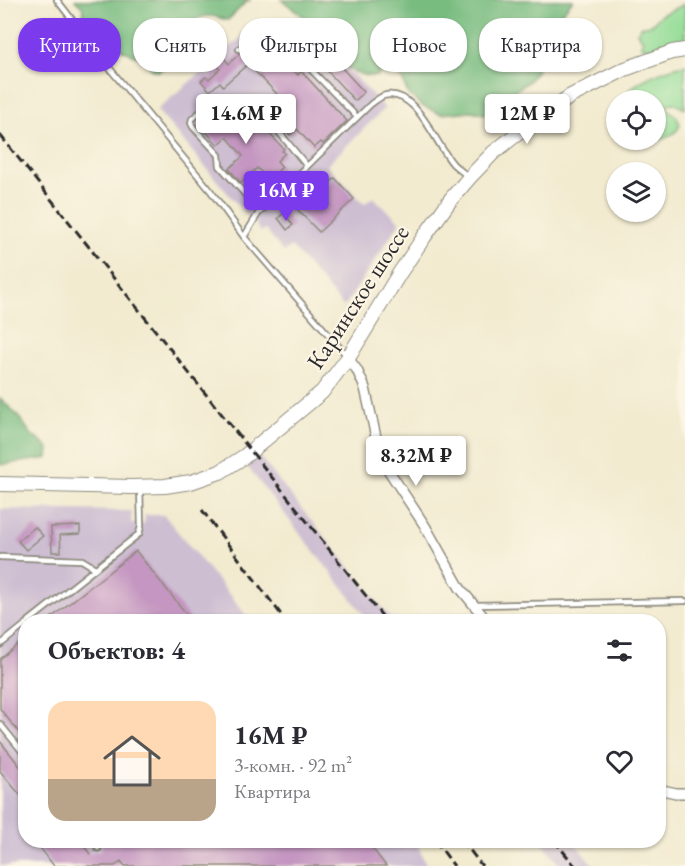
<!DOCTYPE html>
<html lang="ru">
<meta charset="utf-8">
<style>
body{margin:0;font-family:"EB Garamond",serif;background:#f7f7f7;color:#2b2b33;height:100vh;display:flex;flex-direction:column;font-size:22px;white-space:nowrap}
*{box-sizing:border-box;margin:0}
p{font-size:20px;color:#7c7c81}
.icon{flex:none;width:33px;height:33px;fill:none;stroke:currentColor;stroke-width:2;stroke-linecap:round;stroke-linejoin:round}
.map{position:relative;flex:1;overflow:hidden}
.drawer{position:absolute;left:18px;top:614px;width:648px;height:234px;display:flex;flex-direction:column;background:#fff;border-radius:24px;box-shadow:0 2px 4px #0004}
.drawer>*{flex:none}
.banner{position:absolute;left:18px;top:18px;width:650px;height:54px;display:flex;gap:12px}
.fabs{position:absolute;left:606px;top:90px;display:grid;gap:12px}
.fabs a{display:grid;place-items:center;width:60px;height:60px;border-radius:50%;background:#fff;box-shadow:0 2px 4px #0004;font-size:30px}
.price{position:absolute;translate:-50% -51px;padding:0 14px;border-radius:6px;background:#fff;color:#222;font-size:20px;line-height:39px;filter:drop-shadow(0 2px 3px #0008)}
.price::after{content:'';position:absolute;left:50%;top:36px;width:18px;height:14px;margin-left:-9px;background:inherit;clip-path:polygon(0 0,100% 0,50% 100%)}
.price.current{background:#7c3aed;color:#fff}
ul{padding:0;list-style:none}
li{display:flex;align-items:center;gap:18px;height:150px;padding:0 30px}
li+li{border-top:2px solid #e1e1e2}
li span{display:grid;place-items:center;flex:none;width:168px;height:120px;border-radius:18px;color:#555}
li>.icon{margin-inline-start:auto}
span .icon{width:72px;height:72px;fill:#fffc;stroke-width:1}
li b{font-size:26px}
h2{display:flex;justify-content:space-between;align-items:center;height:72px;padding:0 30px;font-size:26px}
.tag{padding:0 21px;border-radius:24px;background:#fff;box-shadow:0 2px 4px #0004;font-size:21px;line-height:54px}
.tag.current{background:#7c3aed;color:#fff}
.map>svg:first-child{display:block}
.industrial{fill:#cdbed2}
.green{fill:#95dd98;stroke:#608462;stroke-width:1.5}
.forest{fill:#78bc80;stroke:#527456;stroke-width:1.5}
.water{fill:#50adce;stroke:#3e6c7c;stroke-width:1.5}
.building{fill:#c496c1}
.lines{fill:none;stroke-linecap:round;stroke-linejoin:round}
.lane-casing{stroke:#8e8b7e;stroke-width:8}
.street-casing{stroke:#8e8b7e;stroke-width:12}
.secondary-casing{stroke:#8e8b7e;stroke-width:16}
.lane{stroke:#fff;stroke-width:4.5}
.street{stroke:#fff;stroke-width:9}
.secondary{stroke:#fff;stroke-width:14}
.rail{stroke:#2b2b2b;stroke-width:3;stroke-dasharray:9 4.5;stroke-linecap:butt}
.labels{text-anchor:middle;stroke-width:4.5;stroke-linejoin:round;paint-order:stroke}
.street-label{font-size:24px;fill:#2b2b2b;stroke:#fcf5e5}
</style>
<div class="map">
<svg width="685" height="866" viewBox="0 0 685 866">
<rect width="100%" height="100%" fill="#fcf5e5"/>
<filter id="ink" filterUnits="userSpaceOnUse"><feTurbulence type="fractalNoise" baseFrequency=".0167" numOctaves="2"/><feDisplacementMap in="SourceGraphic" scale="12" xChannelSelector="R" yChannelSelector="G"/><feConvolveMatrix kernelMatrix="1 2 1 2 8 2 1 2 1" color-interpolation-filters="sRGB"/></filter>
<filter id="wash" filterUnits="userSpaceOnUse"><feTurbulence type="fractalNoise" baseFrequency=".008" numOctaves="4" result="noise"/><feDisplacementMap in="SourceGraphic" scale="24" xChannelSelector="R" yChannelSelector="G"/><feGaussianBlur stdDeviation="1.35" result="paint"/><feColorMatrix in="noise" values="0 0 0 0 0 0 0 0 0 0 0 0 0 0 0 0 0 1.4 0 .05"/><feComposite in="paint" operator="in"/></filter>
<g filter="url(#wash)">
<rect width="100%" height="100%" fill="#f2ebd0"/>
<path class="industrial" d="M297,15l88,93 -58,57 37,39 9,-7 27,25 -56,85 -53,-61 -8,6 -18,-23 -4,3 -5,-6 1,-2 -6,-8h-4l-90,-106 85,-73 -1,-2 4,-3 2,2 19,-2 10,5z
M258,455l135,166h-24l-123,-156z
M0,509l132,2 -1,12 13,1 1,-9h19l87,106h-225v219h390l10,26h-426z
M540,840h32l22,26h-33z"/>
<path class="green" d="M685,4v37c-14,4 -28,9 -42,6l-2,-3 2,-4 -6,-7 3,-6 10,-2 11,-10z
M685,65v44l-11,-6 -7,1 1,5 9,8 3,8c-5,11 -13,13 -24,15v-40h-24l-3,-6v-4c13,-12 39,-22 56,-25z"/>
<path class="forest" d="M75,0h176l-4,1 -19,19c-6,-1 -12,-4 -18,-4 -17,0 -30,13 -36,28 -4,11 -3,21 -16,27l-5,-1 -10,-11 -32,-14 -8,-15 -14,-6 -5,-4 -1,-12z
M282,0h291l-22,26 -11,23 -2,20 -10,13 -14,9 -6,10 -9,2 -6,8 -9,3 -12,-3 -31,3 -19,-8 -14,-12 -5,-13 -11,-12 -6,-3 -5,4 -3,6c-10,1 -28,-2 -33,-12 -2,-4 2,-10 3,-15l-3,-4 -25,-12 -13,-14z
M0,398l18,18 13,18 18,14 -1,10 -48,7z"/>
<path class="water" d="M656,112l7,1c7,9 0,16 -7,22z"/>
<g id="blocks">
<path class="building" d="M297,19l67,73 -9,9 -67,-73z
M257,44l6,6 6,-6 29,31 3,-4 46,50 -24,23 -2,-2 -7,6 -17,-19 -7,6 -5,-6 7,-5 -22,-24 7,-6 -29,-30 -25,22 -3,-4 -10,9 -9,-10 5,-4 3,2 11,-10 -3,-4 7,-7 5,6 11,-11 11,-7 2,2z
M221,106l20,23 12,-12 31,32 -2,2 3,2 -8,8 5,6 -13,13 -12,-12 -16,15 -12,-14 14,-13 -16,-19 -9,8 -18,-20z
M335,178l19,21 -35,33 -26,-27 5,-5 -3,-3 11,-10 9,10z
M284,213l9,12 -6,5 -9,-12z
M80,526v8l-20,1 1,17h-9l-1,-25z
M35,527l8,9 -17,14 -8,-9z
M136,551l56,70h-145z
M26,638v103l-26,-32v-50z
M0,741l26,33v28l-26,-31z
M45,840h34l11,14 4,-3 4,1 3,-1 1,-3v-3l6,-5h258l20,26h-261l-4,-5 -6,5h-61l-16,-21z"/>
</g>
</g>
<g filter="url(#ink)">
<use href="#blocks" fill-opacity="0" stroke="#8e8b7e" stroke-width="1.5"/>
<g class="lines">
<defs>
<path id="lane" d="M57,0l54,70 99,120 34,47 103,119
M239,49l12,-8 9,-3 9,1 23,11 65,67
M300,173l17,15
M260,211l-40,-45 -1,-11 -26,-28 -2,-4 1,-4 24,-20 12,-2 27,6 52,63
M244,237l14,-23 113,-110c4,-3 8,-6 12,-8 33,-10 52,48 70,68 4,4 10,8 14,12
M0,557l82,3 13,8
M475,605l210,-4
M29,621l110,-87 2,-8 -1,-39
M0,645l26,-21
M0,724l26,32
M92,840l6,8"/>
<path id="street" d="M348,358l9,12 8,18 13,58 7,19 40,61 35,62 27,33
M658,789l18,4h9"/>
<path id="secondary" d="M0,484l132,3 33,-1 26,-4 29,-10 25,-16 77,-64 26,-34 51,-84 25,-37 27,-38 18,-21 24,-25 39,-31 39,-26 54,-27 47,-17 13,-2"/>
</defs>
<use href="#lane" class="lane-casing"/>
<use href="#street" class="street-casing"/>
<use href="#secondary" class="secondary-casing"/>
<use href="#lane" class="lane"/>
<use href="#street" class="street"/>
<use href="#secondary" class="secondary"/>
<path class="rail" d="M0,135l386,486
M202,510l84,111
M435,840l19,26
M462,840l20,26
M554,840l21,26"/>
</g>
</g>
<g class="labels">
<g class="street-label">
<text transform="translate(358 297) rotate(-57)" y="8">Каринское шоссе</text>
</g>
</g>
</svg>
<div class="fabs">
<a><svg class="icon" aria-label="locate" viewBox="0 0 24 24"><circle cx="12" cy="12" r="6"/><path d="M12 2v4M12 18v4M2 12h4M18 12h4"/></svg></a>
<a><svg class="icon" aria-label="layers" viewBox="0 0 24 24"><path d="M12 4l9 5-9 5-9-5zM3 14l9 5 9-5"/></svg></a>
</div>
<b class="price" style="left:246px;top:145px">14.6M ₽</b>
<b class="price" style="left:527px;top:145px">12M ₽</b>
<b class="price current" style="left:286px;top:222px">16M ₽</b>
<b class="price" style="left:416px;top:487px">8.32M ₽</b>
<div class="banner">
<a class="tag current">Купить</a>
<a class="tag">Снять</a>
<a class="tag">Фильтры</a>
<a class="tag">Новое</a>
<a class="tag">Квартира</a>
</div>
<section class="drawer">
<h2>Объектов: 4<svg class="icon" aria-label="filters" viewBox="0 0 24 24"><path d="M4 7h16M4 17h16"/><circle cx="9" cy="7" r="2"/><circle cx="15" cy="17" r="2"/></svg></h2>
<ul>
<li><span style="background:linear-gradient(#ffd9b3 65%,#b9a48a 0)"><svg class="icon" aria-label="home" viewBox="0 0 24 24"><path d="M3 11l9-7 9 7M6 9v11h12V9"/></svg></span><div><b>16M ₽</b><p>3-комн. · 92 m²</p><p>Квартира</p></div><svg class="icon" aria-label="heart" viewBox="0 0 24 24"><path d="M12 20l-8-8c-3-5 5-10 8-4 3-6 11-1 8 4z"/></svg></li>
</ul>
</section>
</div>
